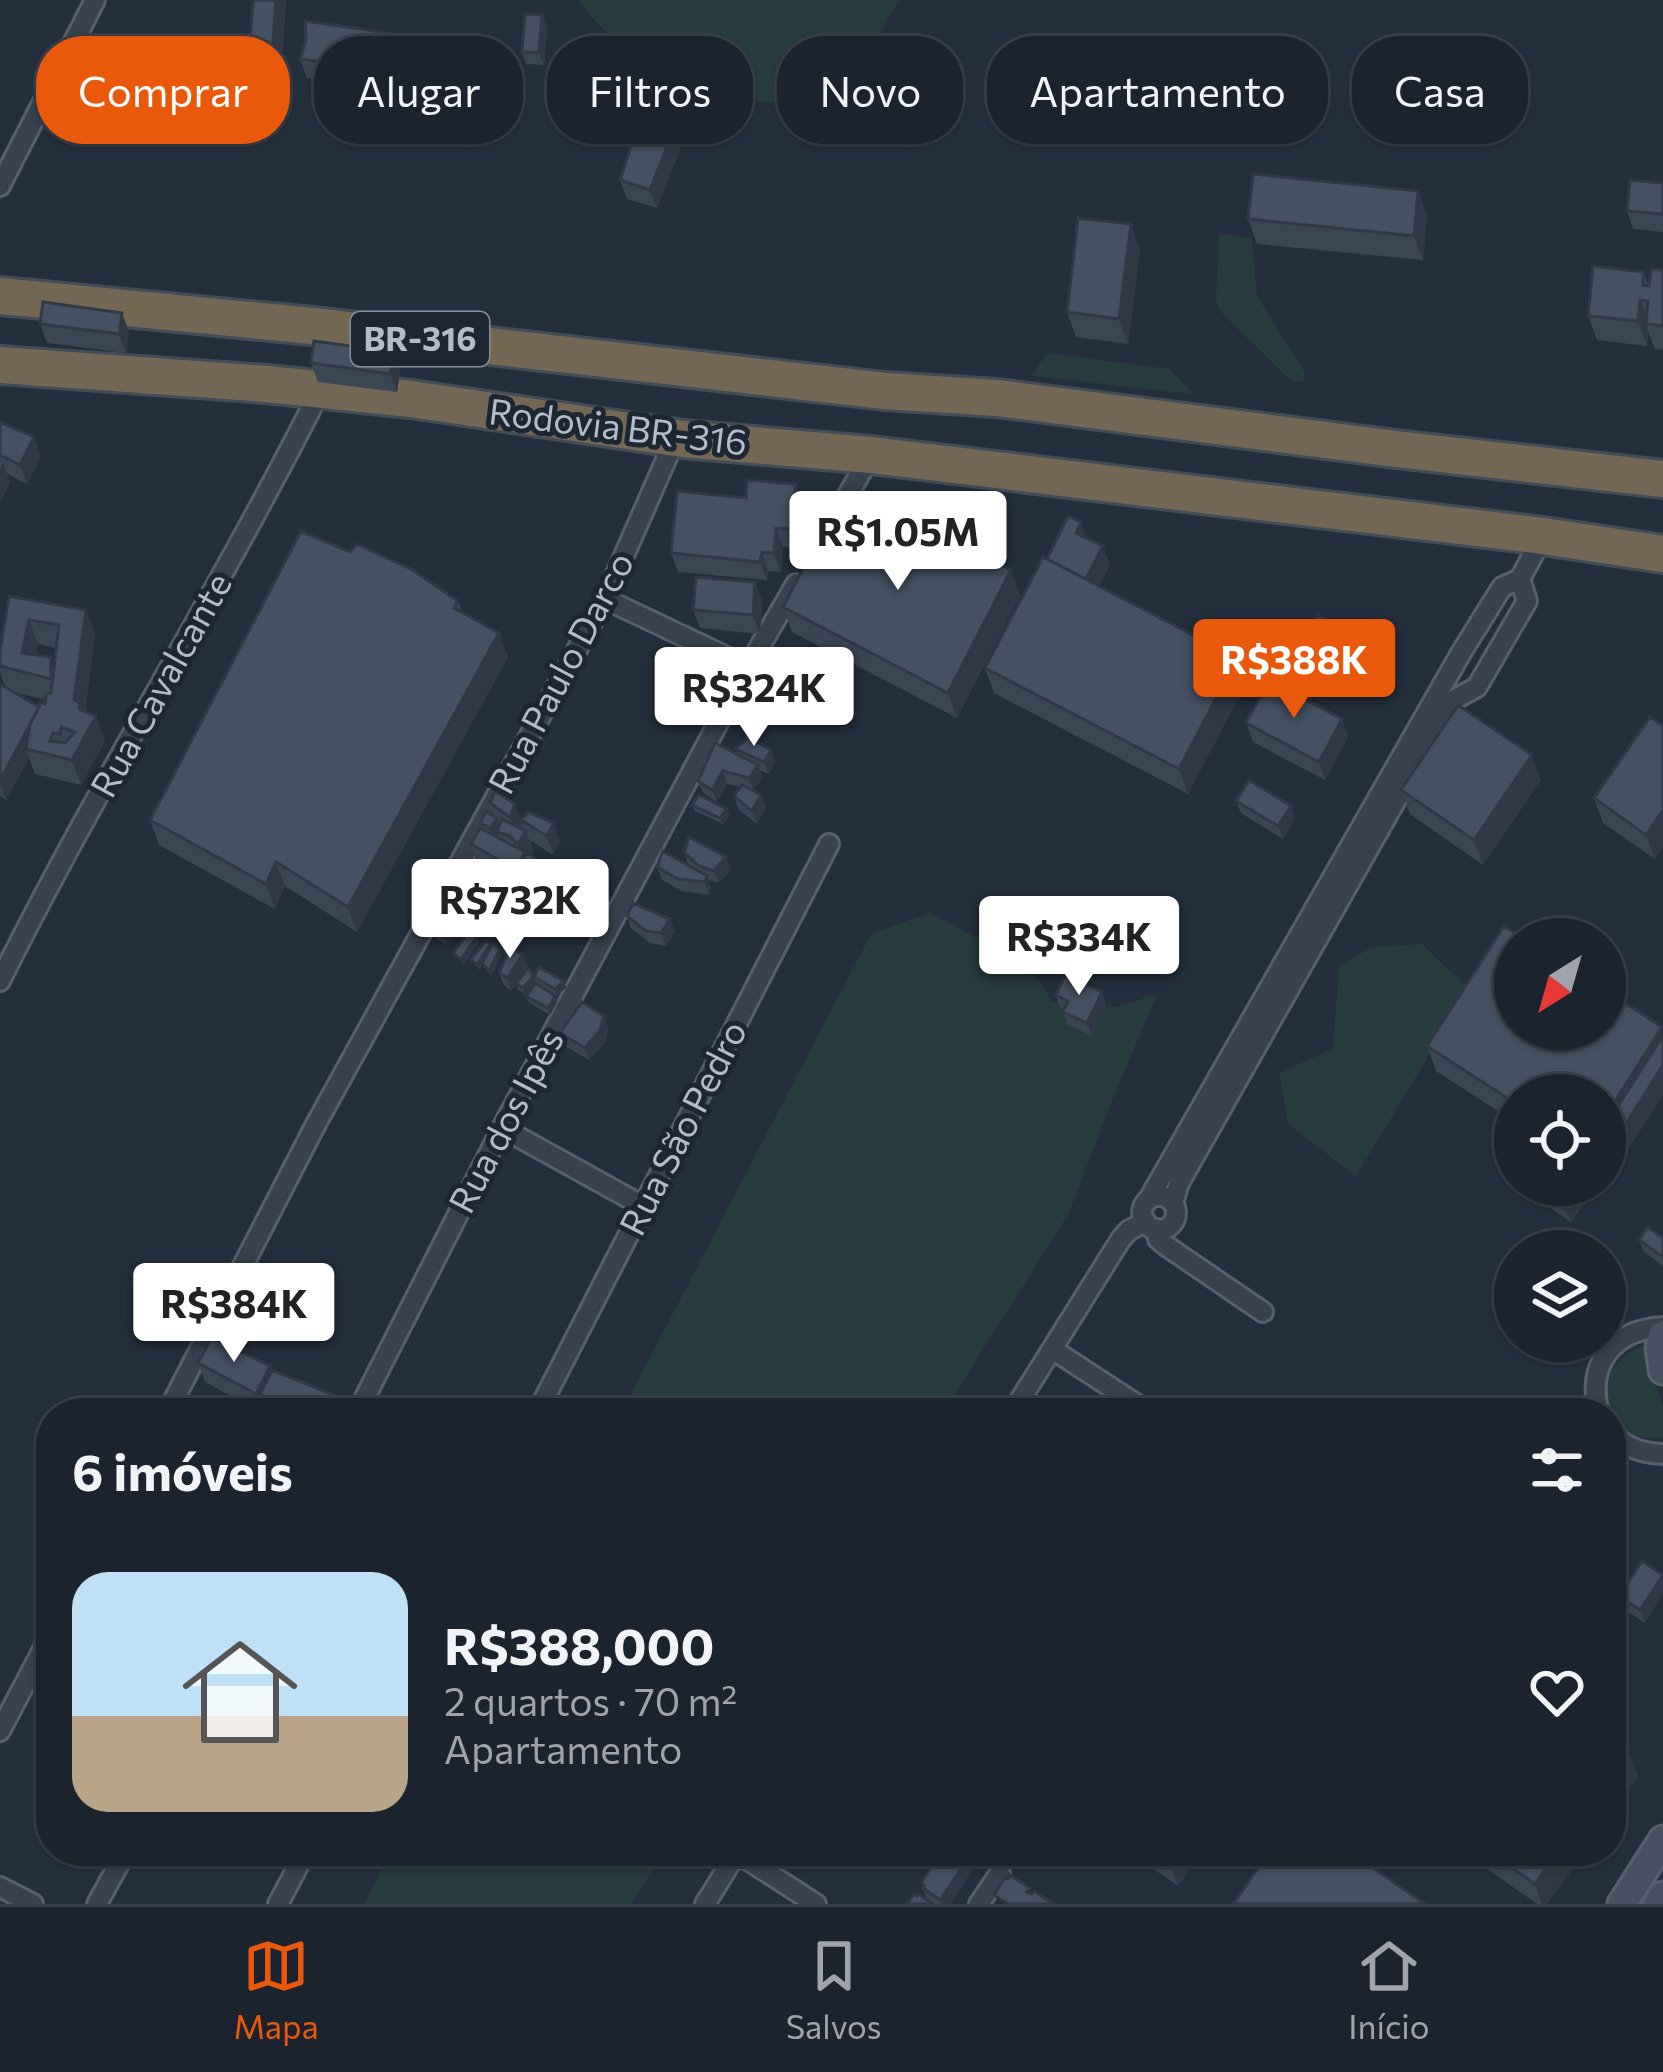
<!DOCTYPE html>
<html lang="pt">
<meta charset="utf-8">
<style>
body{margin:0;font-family:Commissioner,sans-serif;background:#242b36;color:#f1f3f6;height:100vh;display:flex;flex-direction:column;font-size:45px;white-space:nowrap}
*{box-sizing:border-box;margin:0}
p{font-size:39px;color:#a0a4aa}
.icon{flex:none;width:66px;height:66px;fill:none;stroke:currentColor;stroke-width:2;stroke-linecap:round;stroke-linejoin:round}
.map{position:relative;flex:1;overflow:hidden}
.side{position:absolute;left:36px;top:1398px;width:1590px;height:468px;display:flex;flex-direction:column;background:#1b232e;border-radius:48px;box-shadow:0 3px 9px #0004,0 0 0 3px #39404a}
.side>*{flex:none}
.banner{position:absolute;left:36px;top:36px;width:1593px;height:108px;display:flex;gap:24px}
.needle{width:78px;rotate:217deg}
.buttons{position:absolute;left:1494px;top:918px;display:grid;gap:24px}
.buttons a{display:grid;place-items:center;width:132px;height:132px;border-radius:50%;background:#1b232e;box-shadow:0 3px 9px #0004,0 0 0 3px #39404a;font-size:60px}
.price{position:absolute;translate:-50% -102px;padding:0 27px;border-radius:12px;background:#fff;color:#222;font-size:39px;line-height:78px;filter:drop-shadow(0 3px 6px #0008)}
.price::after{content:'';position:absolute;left:50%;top:72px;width:36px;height:27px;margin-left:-18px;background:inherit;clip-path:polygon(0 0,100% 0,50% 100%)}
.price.on{background:#ea580c;color:#fff}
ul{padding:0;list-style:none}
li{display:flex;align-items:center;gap:36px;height:300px;padding:0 36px}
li+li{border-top:3px solid #39404a}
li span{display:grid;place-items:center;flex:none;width:336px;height:240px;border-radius:36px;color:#555}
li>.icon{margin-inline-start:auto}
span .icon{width:144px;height:144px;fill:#fffc;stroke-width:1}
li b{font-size:51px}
h2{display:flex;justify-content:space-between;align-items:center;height:144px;padding:0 36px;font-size:51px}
.tag{padding:0 42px;border-radius:48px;background:#1b232e;box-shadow:0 3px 9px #0004,0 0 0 3px #39404a;font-size:42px;line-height:108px}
.tag.on{background:#ea580c;color:#fff}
.dock{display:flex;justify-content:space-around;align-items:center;height:168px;border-top:3px solid #39404a;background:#1b232e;font-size:33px;color:#a0a4aa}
.dock a{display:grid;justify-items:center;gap:6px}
.dock .on{color:#ea580c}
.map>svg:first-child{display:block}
.green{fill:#263c3f}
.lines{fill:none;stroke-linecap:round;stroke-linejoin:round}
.street-casing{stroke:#565f6c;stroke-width:24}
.secondary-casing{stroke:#565f6c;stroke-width:33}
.highway-casing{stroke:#434c59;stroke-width:42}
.street{stroke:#38414e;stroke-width:18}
.secondary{stroke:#465061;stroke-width:27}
.highway{stroke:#746855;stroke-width:36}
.wall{fill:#3b4654;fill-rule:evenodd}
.shaded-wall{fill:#303945}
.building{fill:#455162;stroke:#303945;stroke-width:3;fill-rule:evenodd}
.labels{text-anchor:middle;stroke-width:10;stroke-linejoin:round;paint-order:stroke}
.shield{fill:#1d2633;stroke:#878f9c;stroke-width:3}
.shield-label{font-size:33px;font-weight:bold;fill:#b4bcc9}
.street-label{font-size:36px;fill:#b4bcc9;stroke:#1d2633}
</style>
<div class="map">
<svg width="1663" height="1904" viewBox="0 0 1663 1904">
<rect width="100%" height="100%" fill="#242f3e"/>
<path class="green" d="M578,0h321l-49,86c-14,4 -29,12 -44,14 -86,14 -178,-33 -228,-100z
M1219,233l33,6 5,57 47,75v10h-12l-9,-8 -63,-62 -4,-12z
M1047,353l123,16 23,25 -161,-18z
M929,913l99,50 24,38 66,6 39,-13 -50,119 -38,100 -126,200h-322l250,-479z
M1422,944l47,45 -113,187 -68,-52 -9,-51 54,-24 6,-83 33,-19z
M1645,1345l18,62v30c-65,11 -78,-73 -18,-92z
M392,1851h273l-34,53h-267z"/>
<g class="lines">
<defs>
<path id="street" d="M0,186l95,-186
M834,519l37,-64
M605,599l143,68
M0,981c100,-201 220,-391 321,-592
M502,1128l141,78
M1142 1213a17 17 0 1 1 34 0a17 17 0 1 1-34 0Z
M1149,1199l312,-546 41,-66 18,-8 23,-43
M1173,1203l6,-20 273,-482 25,-14 50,-86 -7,-22
M1157,1229l1,10 7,6 98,67
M1052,1349l98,64
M167,1413l149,-289 289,-525 71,-162
M357,1413l145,-285 246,-461 48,-83
M537,1413l292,-569
M1012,1413l109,-174 8,-9 17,-8
M1599,1413c-13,-49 14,-83 64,-86
M1611,1432c14,16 31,21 52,22
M0,1731l51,-97
M737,1853l79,51
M0,1887l33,17
M97,1904l29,-53
M278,1904l28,-53
M705,1904l33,-53
M979,1904l21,-31"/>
<path id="secondary" d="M1663,1335l-3,12 3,23
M1622,1904l41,-64
M1658,1904l5,-8"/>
<path id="highway" d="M0,296l313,30 572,65 112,7 399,51 267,30
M0,365l267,19 144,15 272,40 188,16 672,81 120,18"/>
</defs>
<use href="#street" class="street-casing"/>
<use href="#secondary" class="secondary-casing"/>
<use href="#highway" class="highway-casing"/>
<use href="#street" class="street"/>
<use href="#secondary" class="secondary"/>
<use href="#highway" class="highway"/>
</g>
<path class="wall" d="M253,0h33l-6,93 -23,-1 -9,-25z
M542,15l5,13 -3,37 -18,-1 -4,-12z
M403,52l-3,37 -93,-11 -7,-19z
M680,150l-23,58 -30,-9 -7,-19z
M1663,183v49l-30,-3 -6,-18z
M1418,191l9,24 -4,45 -166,-16 -9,-25z
M1140,249l-12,95 -52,-7 -9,-25z
M1663,270v80l-8,-1 -7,-17 -1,14 -50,-6 -9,-24 56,-44 5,14z
M40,324l89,8 -3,21 -79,-10z
M393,352l7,19 -3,21 -79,-10 -7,-19z
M0,422l41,34 -14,28 -20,-10 3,8 -10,20z
M803,503l-4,45 -16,-1 -2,25 -13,-1 -1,9 -89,-8 -7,-19z
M1087,538l23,27 -11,21 138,72 9,25 -58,111 -194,-101 -9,-25 62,-109z
M922,542l98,53 -63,123 -165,-86 -9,-25z
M755,582l7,19 -2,33 -60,-6 -7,-18z
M9,596l77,14 9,24 -10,77 20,30 -24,44 -46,-11 -6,-16 -23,42 -6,-4v-112l5,3 -5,-15v-21zM38,644l18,4 -2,18 -18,-11zM14,692l32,8 -1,4 -6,3z
M458,601l5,12 36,20 9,24 -151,275 -72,-46 -10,23 -116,-64 -9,-25z
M1305,639l76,12 7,18 -14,24 -46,-26 -19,34 33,18 6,18 -23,43 -72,-38 -7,-19 33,-38 28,-40z
M1650,717l5,142 -52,-36 -9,-25z
M736,749l39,13 -6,12 -9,-4 2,8 -9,12 13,17 -9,17 -19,-15 -4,-13 6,-9 -13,-3 -10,18 -14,-9 -5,-12 40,-26z
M1541,780l-58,85 -73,-51 -9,-24z
M1236,801l59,18 -12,20 -42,-26z
M490,803l70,39 -7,13 -23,-15 3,10 -3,5 23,13 5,13 39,11 6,19 -6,12 -35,-18 -5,-16 -9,10 -13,-9 -9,-1 -2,-4 -2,4 -45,-26 -6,-19 11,-14 -2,-7 15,-6z
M692,805l38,10 -7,9 -28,-13z
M684,852l42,5 5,13 -13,13 -10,-3 3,8 -2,7 -27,-4 -20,-11 -5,-13 31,-3z
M627,916l48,15 -9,15 -16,-3 -19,-15z
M429,928l30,3 -13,13 -15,-9z
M503,952l25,15 -17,24 -8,-7 -4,-12 6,-13z
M534,976l30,5 2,7 -9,7 -15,-8 13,9 2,6 -7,13 -22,-13 -2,-6 10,-13 -11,11 -7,-4 -2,-6z
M1102,992l4,13 -14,31 -25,-12 -3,-14 -4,-2 -4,-13z
M608,1029l-3,14 -16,17 -24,-14 -5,-13z
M1605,1029l5,149 -5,-4v-79h-90v27l-79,-51 -9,-25z
M1541,1192l42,13 -12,17 -25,-17z
M1663,1238v28l-19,-14 -5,-12z
M198,1363l73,7 68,27 6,16h-79l-1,-4 -2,4 -58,-31z
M1642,1561l3,62 -21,-14 -5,-13z
M942,1851h43l-35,53h-43l20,-4 -6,-17 17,-19 -1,-5z
M1128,1851h74l-24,35z
M1462,1851h123l-38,53h-10z"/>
<path class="shaded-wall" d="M276,0h10l-6,93 -9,-24z
M542,15l5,13 -3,37 -5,-12z
M396,34l7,18 -3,37 -7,-19z
M673,131l7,19 -23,58 -7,-18z
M1418,191l9,24 -4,45 -9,-24z
M1131,224l9,25 -12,95 -9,-25z
M1640,300l9,25 -3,-1 2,8 -1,14 -9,-25z
M122,313l7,19 -3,21 -7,-19z
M393,352l7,19 -3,21 -7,-18z
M34,437l7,19 -14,28 -7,-19z
M3,463l7,19 -10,20v-32z
M796,484l7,19 -4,45 -7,-19z
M1081,522l7,19 -12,-8z
M776,528l7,19 -2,25 -7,-19z
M1103,546l7,19 -19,37 -7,-19z
M762,552l6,19 -1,9 -7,-18z
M1011,570l9,25 -63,123 -9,-25z
M755,582l7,19 -2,33 -7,-19z
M86,610l9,24 -11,81 12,1 9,25 -24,44 -9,-25 16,-28 -14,-32z
M29,620l9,24 -6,30 -10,-21z
M499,633l9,24 -151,275 -9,-25z
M1381,651l7,18 -14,24 -6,-18z
M1324,655l4,12 -25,46 -5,-13z
M1237,658l9,25 -58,111 -9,-25z
M40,707l-14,42 3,9 -23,42 -6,-19z
M1342,719l6,18 -23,43 -6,-18z
M771,750l4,12 -6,12 -5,-12z
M1532,755l9,25 -58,85 -9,-25z
M758,765l4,13 -9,13 -4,-13z
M723,771l4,13 -10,18 -5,-12z
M761,795l5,12 -9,17 -5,-13z
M515,804l7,19 -6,13 -6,-19z
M1291,806l4,13 -12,20 -5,-13z
M727,809l3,6 -7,9 -3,-6z
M1663,810v38l-8,11 -9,-24z
M497,818l6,16 -6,-2 3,10 -3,5 -7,-19z
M554,823l6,19 -7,13 -6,-19z
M526,831l7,19 -6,9 5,12 -2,4 -1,-3 -10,-2 5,15 -2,4 -6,-19 7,-14 -5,-12z
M726,857l5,13 -13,13 -4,-12z
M276,862l9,24 -10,23 -9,-25z
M553,868l7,18h-5l2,3 -9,10 -7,-19z
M707,876l4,12 -2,7 -4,-13z
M597,892l6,19 -6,12 -7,-18z
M670,919l5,12 -9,15 -5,-13z
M456,925l3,6 -13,13 -2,-6z
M477,937l2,6 -16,23 -2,-7z
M491,943l2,6 -14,22 -2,-6z
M500,949l2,6 -11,22 -2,-6z
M523,954l5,13 -17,24 -4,-13z
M534,977l2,6 -11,11 -2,-6z
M564,981l2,7 -9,7 -2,-6z
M1102,992l4,13 -14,31 -5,-13z
M555,996l2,6 -7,13 -2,-7z
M604,1016l4,13 -3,14 -16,17 -4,-12z
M1662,1027l1,38 -58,91v-39z
M1663,1065v30l-53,83 -5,-21z
M1578,1193l5,12 -12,17 -5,-12z
M270,1366l7,19 -17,9 5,15 -2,4 -7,-19z
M339,1397l6,16h-19z
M1663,1575v19l-18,29 -5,-13z
M1629,1751l9,25 -27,38v-38z
M973,1851h12l-35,53h-8l-2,-4z
M1176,1851h26l-24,35 -9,-25z
M1558,1851h27l-38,53h-5l-7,-20z"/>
<path class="building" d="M253,0h23l-5,69 -23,-2z
M525,14l17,1 -3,38 -17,-1z
M305,21l91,13 -3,36 -93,-11 6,-19z
M639,121l34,10 -23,59 -30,-10z
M1253,174l165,17 -4,45 -166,-17z
M1630,180l33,3v31l-36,-3z
M1078,218l53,6 -12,95 -52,-7z
M1593,266l51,6 -1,13 6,1 2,-17 12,1v56l-17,-2 2,-23 -8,-1 -2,21 -50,-5z
M43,302l79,11 -3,21 -79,-10z
M314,341l79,11 -3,22 -79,-11z
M0,422l34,15 -14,28 -20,-10z
M747,480l49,4 -4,45 -16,-1 -2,25 -12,-1 -2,10 -89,-9 6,-62 69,7z
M840,498l82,44 7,-14 82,42 -63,123 -165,-86z
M1068,516l13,6 -5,11 27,13 -17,33 -39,-20z
M301,531l49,21 7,-8 54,25 47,32 -4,7 45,25 -151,274 -72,-45 -10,22 -116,-64z
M1043,557l194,101 -58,111 -194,-101z
M696,577l59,5 -2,33 -60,-5z
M9,596l77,14 -12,90 6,3 -1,6 17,7 -24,44 -46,-11 4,-24 11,-23 4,2 1,-10 5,-1 8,-68 -30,-5 -7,33 29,4v22l-51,-13v-15zM61,727l14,5 -10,11 -15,-2 3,-8 7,1z
M1318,615l63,36 -13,24 -63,-36z
M1303,643l21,12 -24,42 -21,-12z
M1269,680l73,39 -23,43 -73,-39z
M0,684l39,23 -39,74z
M1458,705l74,50 -58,85 -73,-50z
M1650,717l13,9v84l-17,25 -52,-37z
M748,737l23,13 -7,12 -28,-13z
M715,743l43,22 -9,13 -26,-7 -11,19 -14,-9z
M1249,780l42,26 -13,20 -42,-25z
M742,785l19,10 -9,16 -18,-15z
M495,791l20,13 -5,13 -20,-14z
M699,795l28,14 -7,9 -28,-13z
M486,812l11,6 -7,10 -10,-5z
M528,812l26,11 -7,13 -26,-16z
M502,819l24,12 -8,13 -8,-8 -13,-4z
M480,828l45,24 -9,18 -45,-26z
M689,837l37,20 -12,14 -15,-5 -15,-14z
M663,851l44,25 -2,6 -27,-3 -21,-12z
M526,853l27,15 -12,12 -12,-8 -10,-2z
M562,870l35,22 -7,13 -35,-19z
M633,903l37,16 -9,14 -15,-2 -19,-15z
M439,914l17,11 -12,13 -15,-10z
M1504,926l21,13h-10v90h90v-39l57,37 -57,90v-22h-90v8l-88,-57z
M469,931l8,6 -16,22 -8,-5z
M485,941l6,2 -14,22 -6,-5z
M493,943l7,6 -11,22 -7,-8z
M506,946l17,8 -16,24 -8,-6 7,-15 -3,-5z
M539,967l25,14 -9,8 -21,-12z
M528,968l6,8 -11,12 -7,-4z
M1065,975l37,17 -15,31 -24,-11 5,-11 -12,-6z
M536,983l19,13 -7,12 -22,-12z
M582,1002l22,14 -4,14 -15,18 -25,-15z
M1663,1036v29l-58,92v-31z
M1546,1185h21l11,8 -12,17 -25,-18z
M1648,1227l15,11v19l-24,-17z
M212,1337l58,29 -14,28 -58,-31z
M272,1370l67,27 -13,16h-31l-35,-19z
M1642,1561l21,14 -23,35 -21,-14z
M1611,1739l18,12 -18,25z
M942,1851h31l-33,49 -17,-12 1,-2 -3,-3 12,-19 4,2 3,-4 -3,-3z
M1154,1851h22l-7,10z
M1270,1851h79l76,53h-192z
M1488,1851h70l-23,33z
M1010,1875l20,13 -3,4 5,2 2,-3 20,13h-46l-14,-9 11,-18 3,2z
M914,1894l3,2 2,-2 14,10h-26z"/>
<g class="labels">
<rect class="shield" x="351" y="312" width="138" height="54" rx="9"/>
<g class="shield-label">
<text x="420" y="351">BR-316</text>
</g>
<g class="street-label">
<text transform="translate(618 427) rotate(7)" y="13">Rodovia BR-316</text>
<text transform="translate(561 673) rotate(-62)" y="13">Rua Paulo Darco</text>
<text transform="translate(161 685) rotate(-61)" y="13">Rua Cavalcante</text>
<text transform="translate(506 1121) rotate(-62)" y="13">Rua dos Ipês</text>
<text transform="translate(683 1128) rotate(-63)" y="13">Rua São Pedro</text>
</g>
</g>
</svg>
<div class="buttons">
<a><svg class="needle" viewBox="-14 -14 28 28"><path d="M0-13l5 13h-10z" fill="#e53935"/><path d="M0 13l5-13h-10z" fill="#a0a4aa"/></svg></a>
<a><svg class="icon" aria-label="locate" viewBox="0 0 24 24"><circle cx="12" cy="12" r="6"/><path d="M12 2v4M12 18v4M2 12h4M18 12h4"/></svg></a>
<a><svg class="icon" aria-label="layers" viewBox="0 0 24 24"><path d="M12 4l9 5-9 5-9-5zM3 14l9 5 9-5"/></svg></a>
</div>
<b class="price" style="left:898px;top:593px">R$1.05M</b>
<b class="price on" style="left:1294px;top:721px">R$388K</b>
<b class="price" style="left:754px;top:749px">R$324K</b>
<b class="price" style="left:510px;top:961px">R$732K</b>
<b class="price" style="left:1079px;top:998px">R$334K</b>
<b class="price" style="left:234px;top:1365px">R$384K</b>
<div class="banner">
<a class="tag on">Comprar</a>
<a class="tag">Alugar</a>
<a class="tag">Filtros</a>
<a class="tag">Novo</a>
<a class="tag">Apartamento</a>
<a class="tag">Casa</a>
</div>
<section class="side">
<h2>6 imóveis<svg class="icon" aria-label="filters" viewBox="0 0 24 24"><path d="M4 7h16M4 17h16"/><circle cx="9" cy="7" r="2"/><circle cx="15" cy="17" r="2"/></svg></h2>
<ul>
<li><span style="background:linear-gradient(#bfe0f5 60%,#b9a48a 0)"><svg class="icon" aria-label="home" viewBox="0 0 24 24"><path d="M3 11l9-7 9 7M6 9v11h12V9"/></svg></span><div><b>R$388,000</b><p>2 quartos · 70 m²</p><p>Apartamento</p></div><svg class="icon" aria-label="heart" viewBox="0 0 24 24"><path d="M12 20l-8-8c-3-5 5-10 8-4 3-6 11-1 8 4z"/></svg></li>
</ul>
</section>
</div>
<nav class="dock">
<a class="on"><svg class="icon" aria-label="map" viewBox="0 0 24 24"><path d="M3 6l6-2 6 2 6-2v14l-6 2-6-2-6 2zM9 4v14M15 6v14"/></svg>Mapa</a>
<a><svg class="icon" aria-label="saved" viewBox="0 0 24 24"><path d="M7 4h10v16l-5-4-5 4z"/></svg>Salvos</a>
<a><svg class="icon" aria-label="home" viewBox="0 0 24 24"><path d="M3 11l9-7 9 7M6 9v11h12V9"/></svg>Início</a>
</nav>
